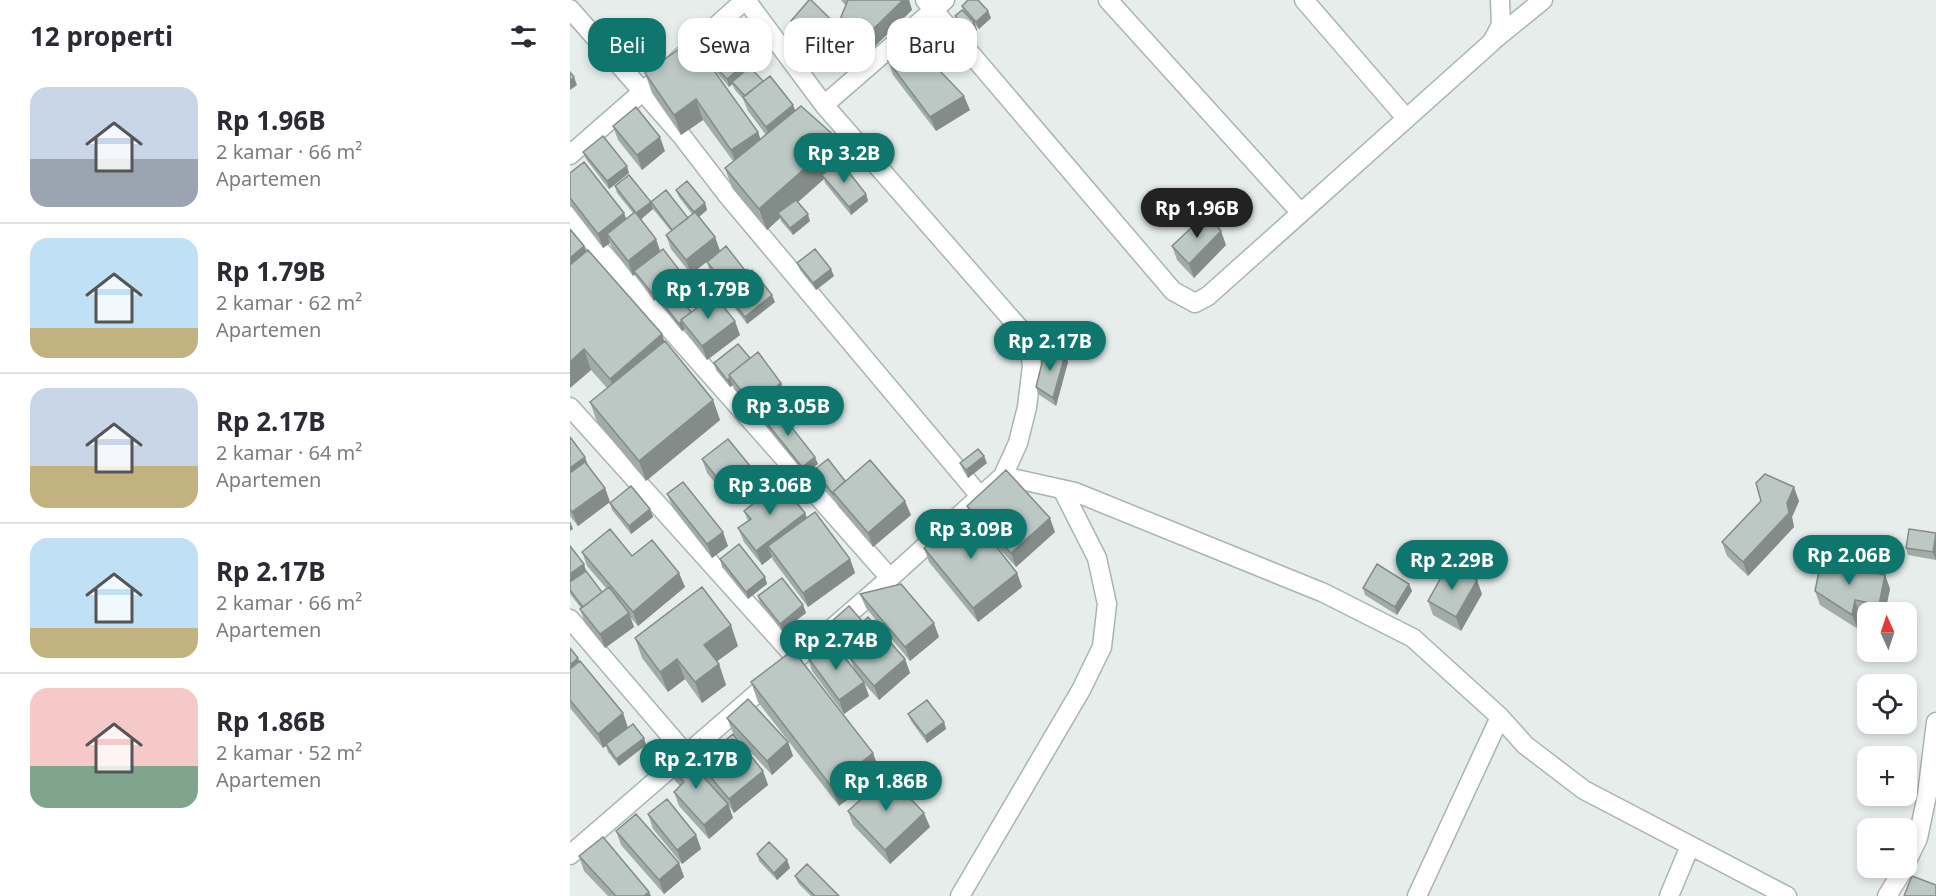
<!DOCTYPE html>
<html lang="id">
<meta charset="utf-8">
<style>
body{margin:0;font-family:"Noto Sans",sans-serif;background:#f2f2f3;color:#2b2b33;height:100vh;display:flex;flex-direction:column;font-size:22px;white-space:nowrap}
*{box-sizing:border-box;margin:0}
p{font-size:20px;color:#7c7c81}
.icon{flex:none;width:33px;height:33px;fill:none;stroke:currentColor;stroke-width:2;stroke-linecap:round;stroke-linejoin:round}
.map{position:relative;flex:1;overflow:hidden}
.details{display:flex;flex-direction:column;background:#fff;width:570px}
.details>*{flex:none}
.banner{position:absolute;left:18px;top:18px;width:570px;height:54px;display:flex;gap:12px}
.needle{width:39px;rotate:357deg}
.buttons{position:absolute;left:1287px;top:602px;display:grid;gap:12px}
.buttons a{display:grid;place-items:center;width:60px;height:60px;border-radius:12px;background:#fff;box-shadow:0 3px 9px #0003;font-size:30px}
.price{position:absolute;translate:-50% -51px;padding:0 14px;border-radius:21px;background:#0f766e;color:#fff;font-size:20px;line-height:39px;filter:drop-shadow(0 2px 3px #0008)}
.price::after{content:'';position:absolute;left:50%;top:36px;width:18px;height:14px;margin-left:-9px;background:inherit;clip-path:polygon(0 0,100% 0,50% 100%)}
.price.active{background:#222;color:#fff}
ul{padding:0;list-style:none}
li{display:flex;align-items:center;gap:18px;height:150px;padding:0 30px}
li+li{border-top:2px solid #e1e1e2}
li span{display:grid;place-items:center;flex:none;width:168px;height:120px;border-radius:18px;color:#555}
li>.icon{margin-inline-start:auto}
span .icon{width:72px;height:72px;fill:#fffc;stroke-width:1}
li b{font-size:26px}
h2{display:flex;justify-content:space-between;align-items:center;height:72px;padding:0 30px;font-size:26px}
.chip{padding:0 21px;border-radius:18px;background:#fff;box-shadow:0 3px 9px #0003;font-size:21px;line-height:54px}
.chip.active{background:#0f766e;color:#fff}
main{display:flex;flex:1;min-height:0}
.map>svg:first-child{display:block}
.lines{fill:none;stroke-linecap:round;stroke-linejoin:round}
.minor-casing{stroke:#a9b5b1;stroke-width:21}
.minor{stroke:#fff;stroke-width:18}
.wall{fill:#a1aca8}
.shaded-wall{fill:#838c88}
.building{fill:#bbc8c3;stroke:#838c88;stroke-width:1.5}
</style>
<main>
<section class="details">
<h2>12 properti<svg class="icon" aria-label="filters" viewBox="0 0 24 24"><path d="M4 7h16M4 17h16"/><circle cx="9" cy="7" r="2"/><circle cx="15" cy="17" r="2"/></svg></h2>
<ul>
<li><span style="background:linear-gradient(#c9d6e8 60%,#9aa5b1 0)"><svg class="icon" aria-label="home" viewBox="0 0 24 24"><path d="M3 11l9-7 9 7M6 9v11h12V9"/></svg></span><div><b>Rp 1.96B</b><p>2 kamar · 66 m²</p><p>Apartemen</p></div></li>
<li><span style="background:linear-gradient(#bfe0f5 75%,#c2b280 0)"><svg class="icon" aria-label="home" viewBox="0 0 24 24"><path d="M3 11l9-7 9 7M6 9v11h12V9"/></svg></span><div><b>Rp 1.79B</b><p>2 kamar · 62 m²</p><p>Apartemen</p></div></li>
<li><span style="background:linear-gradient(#c9d6e8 65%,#c2b280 0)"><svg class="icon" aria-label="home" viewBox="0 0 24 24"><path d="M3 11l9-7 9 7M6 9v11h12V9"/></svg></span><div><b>Rp 2.17B</b><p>2 kamar · 64 m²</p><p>Apartemen</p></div></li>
<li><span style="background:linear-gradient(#bfe0f5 75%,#c2b280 0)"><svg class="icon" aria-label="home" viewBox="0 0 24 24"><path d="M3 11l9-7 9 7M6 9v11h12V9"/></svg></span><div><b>Rp 2.17B</b><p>2 kamar · 66 m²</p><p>Apartemen</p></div></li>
<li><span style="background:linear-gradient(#f6c9c9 65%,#7fa58c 0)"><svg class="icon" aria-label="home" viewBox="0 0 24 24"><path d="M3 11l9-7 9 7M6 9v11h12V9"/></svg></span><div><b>Rp 1.86B</b><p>2 kamar · 52 m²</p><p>Apartemen</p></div></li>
</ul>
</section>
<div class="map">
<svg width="1366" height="896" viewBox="0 0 1366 896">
<rect width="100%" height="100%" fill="#e6edea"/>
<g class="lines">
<defs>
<path id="minor" d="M355,0l248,291 22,12 13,-7 284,-254 9,-17 -1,-25
M538,0l193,213
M734,0l102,118
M0,9l111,126 47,61 252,300
M925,39l48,-39
M107,61l68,-61
M254,105l121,-105
M0,155l80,-70
M0,216l320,362
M0,407l226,251
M433,476l72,16 249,101 89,45 87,79 25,28 59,45 203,106
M0,619l116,135
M0,855l320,-277 113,-102 15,-33 9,-36 5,-41 -4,-28 -204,-233 -78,-105
M1336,863l12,-25 9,-43 9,-73
M390,896l121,-206 21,-43 5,-43 -10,-46 -35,-69
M847,896l83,-179
M1099,896l21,-50
M1317,896l18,-29"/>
</defs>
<use href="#minor" class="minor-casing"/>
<use href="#minor" class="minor"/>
</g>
<path class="wall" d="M271,0h68l3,10 -44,43 -22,-22 -5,-14 5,-11z
M392,6l26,5 3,7 -12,11 -4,-4 2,5 -7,6 -12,-13 -3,-7 9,-3z
M221,21l63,21 5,14 -27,16 -36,-37z
M139,60l39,9 15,12 32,30 50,48 -4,4 25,31 2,7 -17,14 -26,-32 -1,-4 -26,23 12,19 -17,14 -12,-14 -1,-3 -13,12 -35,-42 -7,-20 8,-7 -30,-41 -22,15 -29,-42 -7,-20 113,59 2,7 6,-4 -18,-24 -5,-12 -8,-9 -3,-6 -3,3 -17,-20z
M318,61l82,49 -34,21 -43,-56z
M43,126l52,25 -23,19 -24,-30z
M13,152l46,21 -20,16 -23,-30z
M0,173l54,40 2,6 7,-6 -16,-20 -2,-7 36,16 2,7 -12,10 19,32 23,27 -12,9 20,25 49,23 -33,25 -20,-26 -2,-5 -3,2 -23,-28 -2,-5 -3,3 -17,-23 -2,-4 -2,2 -21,-28 -2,-5 -7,5 -33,-43z
M106,190l29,13 2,7 -8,7 16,20 5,14 55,51 -28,22 -19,-25 -3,-7 2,-1 -18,-22 -2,-7 -16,12 -20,-25 -5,-14 5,-4 -18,-22 -2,-7 37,16 4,-4 -13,-17z
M656,245l-32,33 -17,-18 -5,-14z
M14,246l2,5 78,90 49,59 7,20 -74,61 -49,-59 -7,-20 17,-14 -16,-18 -21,18z
M227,263l37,13 -18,14 -16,-20z
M180,358l31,25 5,14 -28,22 -24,-30 -1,-4 -3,2 -14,-17 -2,-7z
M498,362l-12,44 -18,-12 -2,-7z
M192,417l56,47 -13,10 -41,-50z
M0,437l19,30 16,21 5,14 -32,24 -8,-10z
M132,459l48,7 5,14 -26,20 -22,-27z
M390,463h27l-19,15 -5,-8z
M244,470l31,11 66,34 -38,32 -35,-41 -2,-4 -19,-25z
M97,494l61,52 -16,12 -39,-50z
M1191,501h38l-7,16 2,10 -46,49 -21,-20 -5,-14z
M40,503l40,6 3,8 -22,17 -19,-24z
M397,506l88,26 -39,35 -22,-24 23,30 5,14 -44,35 -49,-60 -5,-14 45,-35z
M174,511l61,2 2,5 43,41 5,14 -47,34 -35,-47 -1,-3 -10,8 -18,-23 -6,-14 10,-7z
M1366,534v26l-28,-5 -2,-7z
M0,546l14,18 2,7 16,21 4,-4 -19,-22 -5,-14 50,4 47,17 6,14 -47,39 -8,-9 4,10 -29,21 -20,-25 -5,-14 1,-1 -11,-14z
M150,559l45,18 2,7 -19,15 -26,-32z
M1315,575l5,14 -5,23h-17v4l-8,-1 -2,14 -38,-24 -5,-14z
M839,584l3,7 -15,24 -32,-20 -2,-7z
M290,594l79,43 -29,24 -44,-53z
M912,594l-21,37 -28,-16 -5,-14z
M188,596l45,9 3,8 -24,18 -22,-28z
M262,621l31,1 42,37 5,14 -31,27 -16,-18 6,14 -25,18 -32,-43 -5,-15 47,13 -4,-11 3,-5 -16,-18z
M65,638l103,8 -21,15 2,3 7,21 -24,18 -17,-24 -17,13 -26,-34z
M0,648l8,10 1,3 44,52 5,15 16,10 2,7 -27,21 -11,-14 -2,-6 -3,2 -33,-40z
M181,682l130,92 -42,32 -81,-104z
M338,714l36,8 2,7 -19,14 -16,-22z
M157,718l61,24 5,14 -21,19 -39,-42z
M117,749l24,3 52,19 5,14 -34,28 -5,-7 4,12 -24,21 -30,-33 -5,-14 6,-6 -9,-10 -5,-14 44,22 -18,-21z
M278,811l82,16 -40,37 -37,-39z
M78,814l48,21 5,14 -19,15 -29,-35z
M46,831l63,32 5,14 -20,17 -43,-49z
M187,854l30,6 3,8 -13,12 -18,-19z
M9,856l72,40h-43l-24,-25z
M225,876l44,20h-28l-13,-13z"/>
<path class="shaded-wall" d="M333,0h6l3,10 -44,43 -5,-14z
M418,11l3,7 -12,11 -3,-7z
M404,22l3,8 -7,6 -2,-7z
M176,63l2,7 -19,17 -2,-8z
M4,77l3,8 -7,5v-9z
M394,96l6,14 -34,21 -6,-14z
M126,99l7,21 -22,15 -7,-20z
M223,105l6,14 -28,22 -5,-14z
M188,132l7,20 -26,18 -8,-20z
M90,137l5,14 -23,19 -5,-15z
M268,139l7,20 -21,19 -2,-3 2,4 -43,38 -3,-4 2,5 -13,12 -8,-21z
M57,166l2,7 -20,16 -2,-8z
M296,194l2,7 -17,14 -2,-8z
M81,202l2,7 -14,12 -3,-8z
M135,203l2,7 -11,9 -2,-7z
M54,213l5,14 -22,7 3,9 -7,5 -5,-14z
M238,214l2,7 -17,14 -3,-7z
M651,231l5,14 -32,33 -5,-14z
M145,237l5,14 -29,23 -5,-14z
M86,239l5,14 -27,18 1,3 -2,2 -5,-15z
M14,246l8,20 -22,18v-26z
M174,269l2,7 -19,16 -2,-8z
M261,269l3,7 -18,14 -3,-7z
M110,271l3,7 -25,20 -1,-2v2l-3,3 -2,-8z
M202,295l3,7 -28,22 -2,-7z
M165,321l5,14 -33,25 -5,-14z
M112,322l3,7 -3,2 -3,-7z
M92,334l7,21 -51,44 -8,-20z
M14,349l7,21 -21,18v-26z
M495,355l3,7 -12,44 -3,-8z
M160,378l3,7 -3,2 -3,-7z
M211,383l5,14 -28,22 -6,-14z
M143,400l7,20 -74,61 -7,-20z
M414,456l3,7 -19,15 -2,-8z
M15,457l5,14 -20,15v-18z
M245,457l3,7 -13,10 -3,-7z
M180,466l5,14 -26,20 -5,-14z
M1224,487l5,14 -7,16 2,10 -46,49 -5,-14 44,-59z
M35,488l5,14 -32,24 -6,-14z
M335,501l6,14 -38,32 -5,-14z
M80,509l3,8 -22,17 -2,-8z
M235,513l5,14 -42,19 4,11 -10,8 -6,-14z
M480,518l5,14 -39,35 -5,-14z
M0,521l3,8 -3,2z
M153,532l5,14 -16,12 -5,-14z
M1366,534v26l-3,-8z
M280,559l5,14 -47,34 -5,-14z
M14,564l2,7 -16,12v-9z
M109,573l6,14 -47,39 -5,-14z
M447,573l5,14 -44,35 -5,-14z
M1315,575l5,14 -5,23h-4l-2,-7z
M195,577l2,7 -19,15 -2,-7z
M907,580l5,14 -21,37 -5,-14z
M839,584l3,7 -15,24 -2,-8z
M1285,600l5,15 -2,14 -6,-14z
M233,605l3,8 -24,18 -2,-7z
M59,613l5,14 -29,21 -5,-14z
M364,623l5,14 -29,24 -5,-14z
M161,625l7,21 -26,19 -8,-20z
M8,658l5,14 -13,11v-18z
M107,659l8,20 -17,13 -8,-20z
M335,659l5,14 -31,27 -5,-14z
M149,664l7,21 -24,18 -7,-21z
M294,682l5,14 -25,18 -5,-14z
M53,713l5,15 -25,20 -5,-14z
M374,722l2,7 -19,14 -2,-7z
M74,738l2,7 -27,21 -3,-7z
M218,742l5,14 -21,19 -5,-14z
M303,753l8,21 -42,32 -8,-20z
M193,771l5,14 -34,28 -5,-14z
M158,804l5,14 -24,21 -5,-14z
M354,813l6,14 -40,37 -5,-14z
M126,835l5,14 -19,15 -5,-14z
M217,860l3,8 -13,12 -3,-7z
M109,863l5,14 -20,17 -5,-14z
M79,892l2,4h-7z"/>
<path class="building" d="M239,0h2l43,42 -27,16 -36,-37z
M278,0h55l-40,39 -22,-22z
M398,0h10l10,11 -12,11 -14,-16z
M392,10l12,12 -6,7 -13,-13z
M122,40l66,92 -27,18 -35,-51 -22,16 -29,-42z
M158,43l18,20 -19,16 -18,-19z
M345,45l49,51 -34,21 -42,-56z
M180,67l13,14 -18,15 -13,-14z
M0,72l4,5 -4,4z
M200,76l23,29 -27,22 -23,-30z
M231,106l37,33 -79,70 -34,-41z
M66,107l24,30 -23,18 -24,-29z
M33,136l24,30 -20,15 -24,-29z
M270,161l26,33 -17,13 -27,-32z
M14,162l40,51 -26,21 -28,-36v-25z
M59,175l22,27 -15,11 -21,-27z
M117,181l18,22 -11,9 -18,-22z
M96,190l22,28 -16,12 -21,-28z
M226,200l12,14 -18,14 -12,-15z
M65,212l21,27 -28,22 -21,-27z
M125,212l20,25 -29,23 -20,-25z
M637,213l14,18 -32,33 -17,-18z
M0,229l14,17 -14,12z
M156,246l18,23 -19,15 -18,-22z
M93,249l17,22 -28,22 -18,-22z
M245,249l16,20 -18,14 -16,-20z
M18,250l74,84 -52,45 -26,-30 -14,13v-97z
M182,270l20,25 -27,22 -20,-25z
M100,285l21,27 -10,8 1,1 -3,3 -22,-28z
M144,295l21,26 -33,25 -21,-26z
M95,341l48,59 -74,61 -49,-59z
M168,344l12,14 -21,17 1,3 -3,2 -13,-17z
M476,347l19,8 -12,43 -17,-11z
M188,352l23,31 -29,22 -23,-30z
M205,406l40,51 -13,10 -40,-50z
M0,437l15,20 -15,11z
M158,439l22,27 -26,20 -22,-27z
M408,449l6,7 -18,14 -6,-7z
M258,459l17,22 -12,11 1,3 -20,-25z
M300,460l35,41 -37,32 -35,-41z
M15,462l20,26 -33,24 -2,-3v-36z
M436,470l44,48 -39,35 -44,-47z
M1195,474l29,13 -7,16 2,10 -46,49 -21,-20 39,-41 -5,-18z
M113,482l40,50 -16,12 -40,-50z
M210,482l25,31 -49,38 -18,-23 13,-9 -7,-8z
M61,486l19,23 -21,17 -19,-23z
M245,512l35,47 -47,34 -35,-47z
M399,512l48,61 -44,35 -49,-60z
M40,529l22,27 20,-16 27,33 -46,39 -51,-60z
M1339,529l27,4 -3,19 -27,-4z
M169,544l26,33 -19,15 -26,-33z
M0,546l14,18 -14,10z
M1251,562l64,13 -6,30 -24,-5 -3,15 -37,-24z
M807,564l32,20 -14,23 -32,-19z
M878,565l29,15 -21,37 -28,-16z
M16,571l16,21 -19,15 -13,-17v-8z
M212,578l21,27 -23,19 -22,-28z
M331,584l33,39 -29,24 -45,-53z
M39,587l20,26 -29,21 -20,-25z
M132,587l29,38 -27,20 15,19 -24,18 -18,-23 -17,13 -25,-34z
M279,606l14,16 5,-5 37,42 -31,27 -24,-28 5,-10 -23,-27z
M265,645l29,37 -25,18 -32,-44 10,-6z
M0,648l8,10 -8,7z
M223,650l80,103 -42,33 -80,-104z
M10,661l43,52 -25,21 -28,-34v-31z
M178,699l40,43 -21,19 -40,-43z
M357,700l17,22 -19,14 -17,-22z
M63,724l11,14 -28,21 -10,-15z
M163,734l30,37 -34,28 -42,-50 13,-10 11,13z
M109,750l49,54 -24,21 -30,-33 10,-10 -18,-20z
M318,775l36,38 -39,37 -37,-39z
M97,799l29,36 -19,15 -29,-36z
M66,814l43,49 -20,17 -43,-49z
M33,837l46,55 -5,4h-28l-37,-40z
M199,842l18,18 -13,13 -17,-19z
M237,864l32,32h-24l-20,-20z
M1342,876l24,9v11h-32z"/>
</svg>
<div class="buttons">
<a><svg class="needle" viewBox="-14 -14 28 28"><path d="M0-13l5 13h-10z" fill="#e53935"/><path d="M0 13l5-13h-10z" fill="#7c7c81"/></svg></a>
<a><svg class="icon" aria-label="locate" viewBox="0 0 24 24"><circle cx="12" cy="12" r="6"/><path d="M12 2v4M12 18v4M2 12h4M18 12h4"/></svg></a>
<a>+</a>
<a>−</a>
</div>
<b class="price" style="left:274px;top:184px">Rp 3.2B</b>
<b class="price active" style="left:627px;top:239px">Rp 1.96B</b>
<b class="price" style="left:138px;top:320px">Rp 1.79B</b>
<b class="price" style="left:480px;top:372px">Rp 2.17B</b>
<b class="price" style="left:218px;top:437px">Rp 3.05B</b>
<b class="price" style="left:200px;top:516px">Rp 3.06B</b>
<b class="price" style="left:401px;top:560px">Rp 3.09B</b>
<b class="price" style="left:1279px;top:586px">Rp 2.06B</b>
<b class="price" style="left:882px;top:591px">Rp 2.29B</b>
<b class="price" style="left:266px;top:671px">Rp 2.74B</b>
<b class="price" style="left:126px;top:790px">Rp 2.17B</b>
<b class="price" style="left:316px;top:812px">Rp 1.86B</b>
<div class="banner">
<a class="chip active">Beli</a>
<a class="chip">Sewa</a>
<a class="chip">Filter</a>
<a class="chip">Baru</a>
</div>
</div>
</main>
